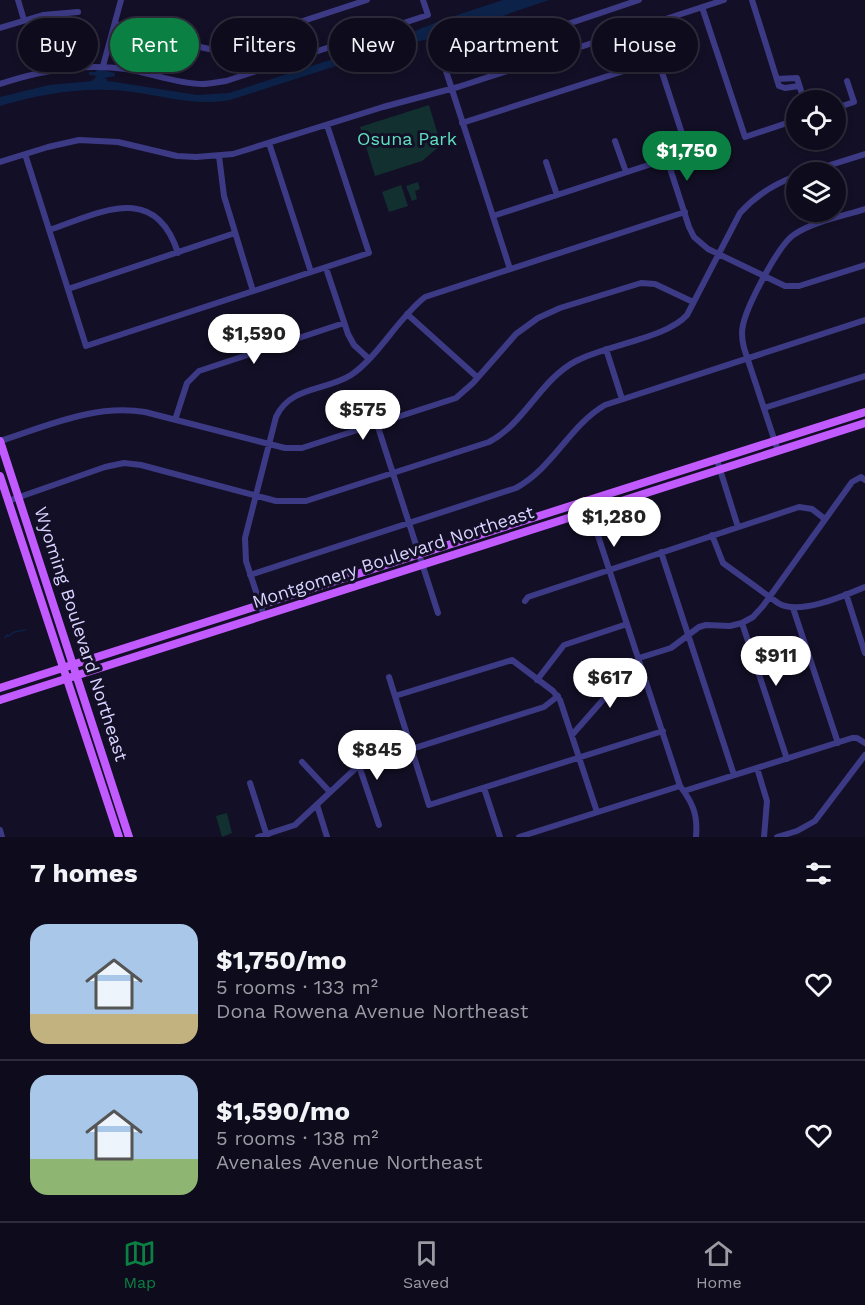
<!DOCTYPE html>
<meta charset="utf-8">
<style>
body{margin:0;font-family:"Work Sans",sans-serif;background:#1c1929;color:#f1f3f6;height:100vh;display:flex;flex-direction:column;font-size:22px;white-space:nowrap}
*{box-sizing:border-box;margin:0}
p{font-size:20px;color:#9b9ba3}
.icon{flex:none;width:33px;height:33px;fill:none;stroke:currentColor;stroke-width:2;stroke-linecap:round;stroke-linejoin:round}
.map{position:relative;height:837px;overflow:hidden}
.details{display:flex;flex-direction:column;background:#0e0b1c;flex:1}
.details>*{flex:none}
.guide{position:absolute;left:18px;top:18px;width:830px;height:54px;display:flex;gap:12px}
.controls{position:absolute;left:786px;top:90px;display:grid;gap:12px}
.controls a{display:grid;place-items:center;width:60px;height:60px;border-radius:50%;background:#0e0b1c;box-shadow:0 3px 9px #0003,0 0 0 2px #2e2b3b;font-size:30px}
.price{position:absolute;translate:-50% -51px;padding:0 14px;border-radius:21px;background:#fff;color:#222;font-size:20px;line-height:39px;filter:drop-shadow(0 2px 3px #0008)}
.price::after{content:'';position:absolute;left:50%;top:36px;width:18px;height:14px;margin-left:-9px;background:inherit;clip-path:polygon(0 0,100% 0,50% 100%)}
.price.selected{background:#0b8043;color:#fff}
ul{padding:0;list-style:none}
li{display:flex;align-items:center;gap:18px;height:150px;padding:0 30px}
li+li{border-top:2px solid #2e2b3b}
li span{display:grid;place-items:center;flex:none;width:168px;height:120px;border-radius:18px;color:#555}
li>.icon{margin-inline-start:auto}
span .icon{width:72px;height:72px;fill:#fffc;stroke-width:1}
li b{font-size:26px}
h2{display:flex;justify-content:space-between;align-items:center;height:72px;padding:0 30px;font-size:26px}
.pill{padding:0 21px;border-radius:27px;background:#0e0b1c;box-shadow:0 3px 9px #0003,0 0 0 2px #2e2b3b;font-size:21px;line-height:54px}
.pill.selected{background:#0b8043;color:#fff}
.dock{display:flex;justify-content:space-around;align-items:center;height:84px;border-top:2px solid #2e2b3b;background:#0e0b1c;font-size:16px;color:#9b9ba3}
.dock a{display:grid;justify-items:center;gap:3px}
.dock .selected{color:#0b8043}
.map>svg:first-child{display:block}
.green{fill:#12302f}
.water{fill:#0c2248}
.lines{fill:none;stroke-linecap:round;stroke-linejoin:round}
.stream{stroke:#0c2248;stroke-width:1.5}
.minor{stroke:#3d3a85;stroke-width:6}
.major{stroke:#c25bff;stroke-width:8}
.labels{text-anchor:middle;stroke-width:6;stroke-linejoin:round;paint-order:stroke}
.park-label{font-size:18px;fill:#5fe0c0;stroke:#130f26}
.street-label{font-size:18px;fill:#d9d4ff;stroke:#130f26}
</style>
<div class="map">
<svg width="865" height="837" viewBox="0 0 865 837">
<rect width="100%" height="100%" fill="#130f26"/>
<path class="green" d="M429,105l12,40 -19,16 -47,15 -15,-49z
M418,182l2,7 -5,2 2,8 -5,2 -6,-15z
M401,185l7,21 -19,6 -7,-20z
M227,813l5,20 -10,4 -6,-21z"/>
<path class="water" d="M503,0h46l-102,35 -45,10 -172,55c-34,6 -63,-3 -97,-8 -45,-6 -89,1 -133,14v-9l49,-12 43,-4 5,-5 -8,-1v-3h6l3,-3 17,4v3l-11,2 3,1v2l8,1 82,13 32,-2 171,-56 42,-17z"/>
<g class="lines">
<path class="stream" d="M5,638l2,-3 2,1 5,-4 11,-2"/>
<path class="minor" d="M18,0l6,20
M752,0l27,86 6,2 14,-2
M702,7l43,130 51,-17
M115,24l81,22 13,3 12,-1 146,-48
M0,28l43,-13 35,-3
M103,66l18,-66
M777,79l20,-1 7,22
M0,84c41,-14 83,-21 126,-15 26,4 51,15 77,15 7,0 15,-2 23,-3l202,-66 -5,-15
M836,108l18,-6 -7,-21
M462,123l196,-63 30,92 -195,64
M615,141l11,31
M269,143l42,129
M25,154l61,192 283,-93 -42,-128
M219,156l5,40 29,95
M667,159l22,68 5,10 14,12 77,37h14l66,-21
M0,162l48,-15 31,-7 39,2 59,14 19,1 37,-3 150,-47 75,-20 266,-87
M546,162l11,33
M808,172l57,-18
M49,230c51,-17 106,-49 129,23
M326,268l22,66 6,11 14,13
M510,269l-64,-198v-6l193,-65
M68,289l167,-56
M407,314l70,63
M606,349l16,50
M764,408l101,-32
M175,420l12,-37 12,-12 145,-48
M377,424l61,189
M0,441c47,-15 94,-37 145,-29l140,36h17l154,-50 17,-15 43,-49 22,-16 22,-10 81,-25 14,1 38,18
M778,451l-34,-103c-2,-8 -3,-15 -1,-23 4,-19 36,-82 52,-91 20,-13 48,-18 70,-25
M717,460l21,67
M8,501l97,-34 19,-4 17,2 135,36h30l183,-59c36,-19 51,-62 87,-81 30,-16 91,-23 111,-46l53,-102c16,-18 34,-29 56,-37
M587,502l93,284c13,17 18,29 16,51
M712,535l11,28 55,40c20,13 66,-7 87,-16
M661,552l73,223
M250,575l266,-87c38,-21 53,-62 89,-83l260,-85
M846,594l19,59
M525,601l3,-4 271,-90 13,2 13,10
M793,608l45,135
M264,616l-18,-55 -1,-23 31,-121c14,-31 50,-26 75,-42 27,-18 47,-57 74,-78l260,-85
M742,623l45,136
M639,658l32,-10 28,-21 7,-2 24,1 12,-3 11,-6 10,-11 89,-124 9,-5 4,3
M389,677l40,128 234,-74
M537,680l27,-35 63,-21
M395,696l117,-36 41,31 7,9 37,112
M572,735l44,-50 28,-10
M352,745l27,80
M302,762l28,30
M757,768l10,33 -3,36
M250,783l17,53
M484,788l16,49
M684,791l168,-53h5l8,5
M317,805l10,32
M0,830l2,7
M258,837l37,-12 61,-57 8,-4 180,-57 14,-11
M519,837l161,-51
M777,837l20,-6 18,-10 50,-66"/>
<path class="major" d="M0,441l129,396
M0,476l119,361
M0,688l865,-276
M0,700l865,-277"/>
</g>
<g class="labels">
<g class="park-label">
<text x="407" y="145">Osuna Park</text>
</g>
<g class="street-label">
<text transform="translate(393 557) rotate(-18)" y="6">Montgomery Boulevard Northeast</text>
<text transform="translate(81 634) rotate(72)" y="6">Wyoming Boulevard Northeast</text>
</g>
</g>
</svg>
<div class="controls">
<a><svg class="icon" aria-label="locate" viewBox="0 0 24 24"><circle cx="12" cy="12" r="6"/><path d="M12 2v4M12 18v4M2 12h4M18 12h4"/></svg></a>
<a><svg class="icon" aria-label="layers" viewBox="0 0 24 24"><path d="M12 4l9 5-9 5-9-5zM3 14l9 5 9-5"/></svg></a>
</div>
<b class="price selected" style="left:687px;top:182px">$1,750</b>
<b class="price" style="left:254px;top:365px">$1,590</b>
<b class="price" style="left:363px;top:441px">$575</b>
<b class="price" style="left:614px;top:548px">$1,280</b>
<b class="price" style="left:776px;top:687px">$911</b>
<b class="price" style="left:610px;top:709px">$617</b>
<b class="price" style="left:377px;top:781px">$845</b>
<div class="guide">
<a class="pill">Buy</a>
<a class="pill selected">Rent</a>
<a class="pill">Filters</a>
<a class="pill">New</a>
<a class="pill">Apartment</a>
<a class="pill">House</a>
</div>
</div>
<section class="details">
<h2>7 homes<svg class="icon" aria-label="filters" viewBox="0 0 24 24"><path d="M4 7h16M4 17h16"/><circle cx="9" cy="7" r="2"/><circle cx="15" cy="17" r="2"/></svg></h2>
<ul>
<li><span style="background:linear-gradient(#a9c7e8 75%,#c2b280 0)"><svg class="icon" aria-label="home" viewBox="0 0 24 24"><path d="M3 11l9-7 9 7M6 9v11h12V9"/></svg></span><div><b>$1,750/mo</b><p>5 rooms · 133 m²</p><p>Dona Rowena Avenue Northeast</p></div><svg class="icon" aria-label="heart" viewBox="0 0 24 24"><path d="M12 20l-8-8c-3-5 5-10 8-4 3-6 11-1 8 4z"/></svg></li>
<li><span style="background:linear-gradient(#a9c7e8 70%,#8fb573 0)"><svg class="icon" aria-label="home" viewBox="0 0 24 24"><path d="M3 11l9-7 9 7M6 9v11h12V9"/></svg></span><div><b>$1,590/mo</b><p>5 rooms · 138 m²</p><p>Avenales Avenue Northeast</p></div><svg class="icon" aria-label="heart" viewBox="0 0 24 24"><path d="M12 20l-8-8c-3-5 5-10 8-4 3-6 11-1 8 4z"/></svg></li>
</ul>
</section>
<nav class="dock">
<a class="selected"><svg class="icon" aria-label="map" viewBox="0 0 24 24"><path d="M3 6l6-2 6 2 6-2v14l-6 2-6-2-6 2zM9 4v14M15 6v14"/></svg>Map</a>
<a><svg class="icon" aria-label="saved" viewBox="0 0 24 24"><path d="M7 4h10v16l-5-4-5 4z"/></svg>Saved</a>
<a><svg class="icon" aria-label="home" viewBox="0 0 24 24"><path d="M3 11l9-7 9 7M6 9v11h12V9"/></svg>Home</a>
</nav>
